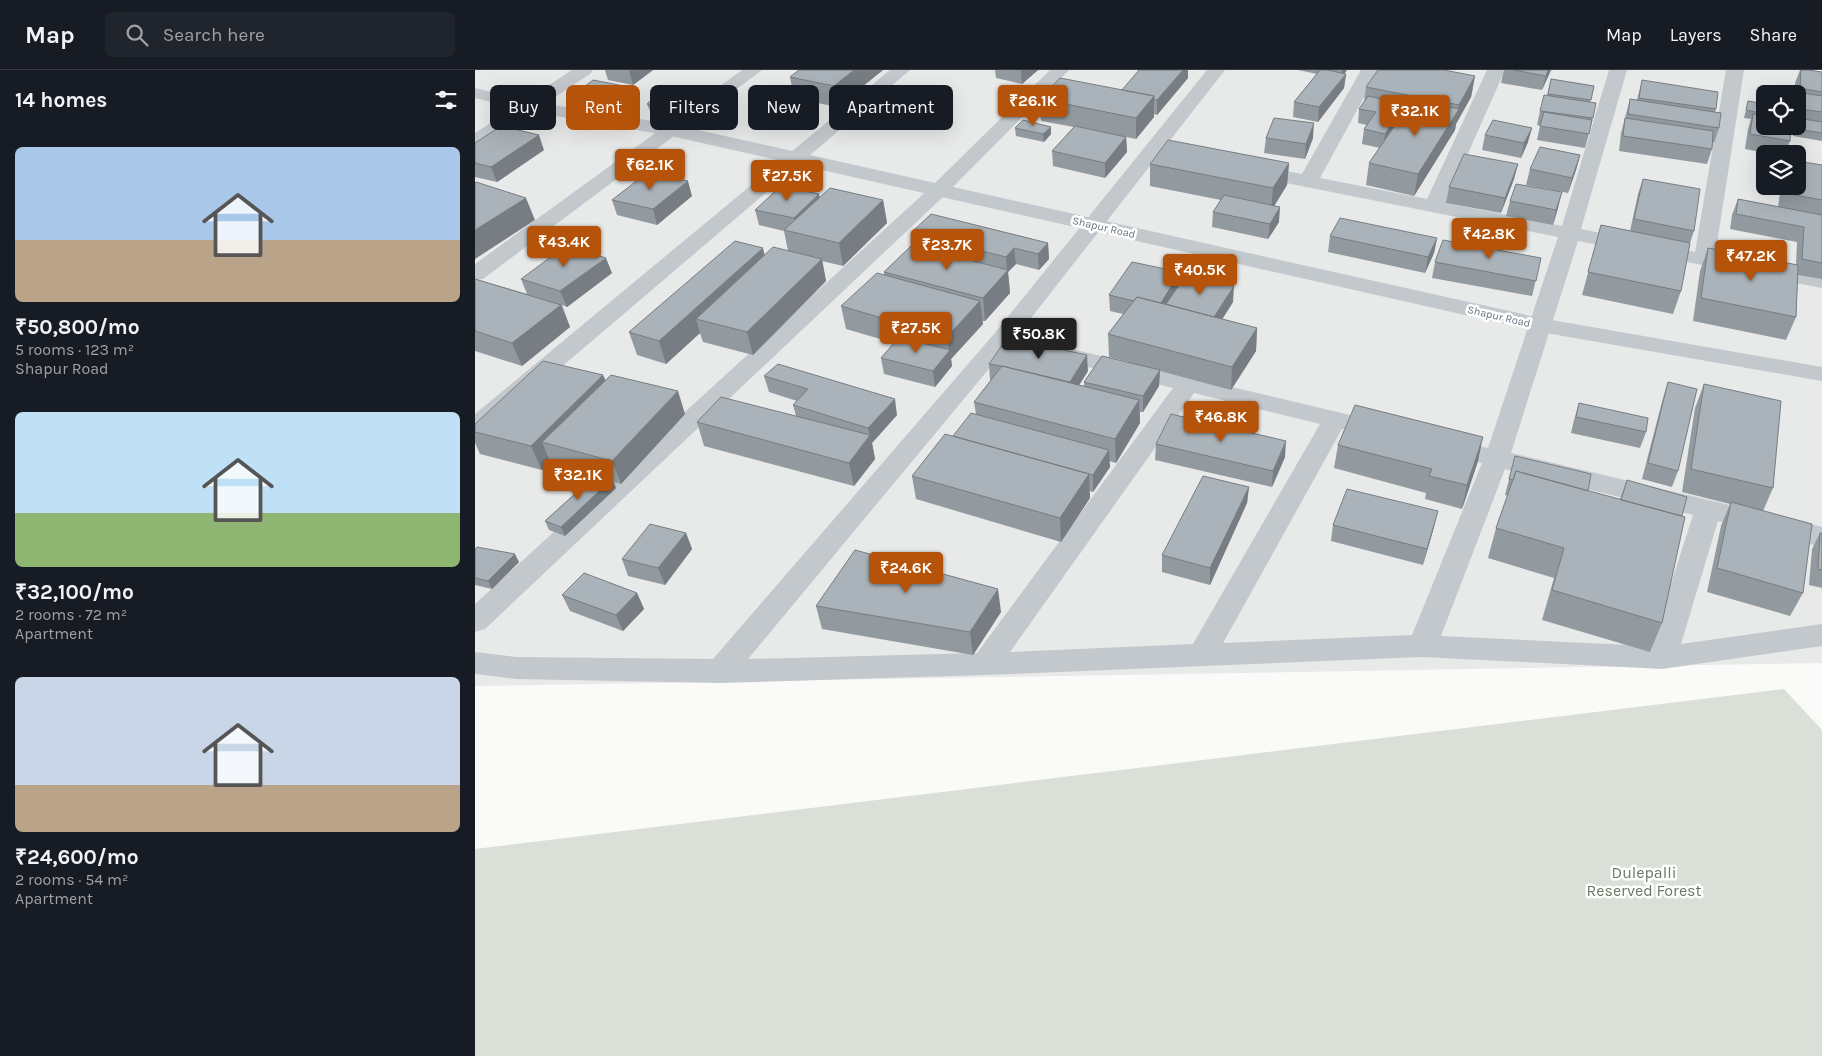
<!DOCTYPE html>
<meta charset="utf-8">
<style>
body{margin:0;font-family:Karla,sans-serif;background:#20242c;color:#f1f3f6;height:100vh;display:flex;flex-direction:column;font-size:19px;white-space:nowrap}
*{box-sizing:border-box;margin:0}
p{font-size:16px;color:#9ea1a6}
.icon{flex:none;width:28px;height:28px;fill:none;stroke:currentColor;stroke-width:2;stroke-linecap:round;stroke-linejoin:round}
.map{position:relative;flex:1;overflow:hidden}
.sheet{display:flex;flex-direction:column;background:#171b24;width:475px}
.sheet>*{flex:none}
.hud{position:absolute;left:15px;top:15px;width:475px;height:45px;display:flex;gap:10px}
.buttons{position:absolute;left:1281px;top:15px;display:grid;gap:10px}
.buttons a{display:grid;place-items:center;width:50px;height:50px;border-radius:8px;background:#171b24;box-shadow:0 5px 20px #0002;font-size:25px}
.price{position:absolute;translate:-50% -42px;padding:0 11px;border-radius:5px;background:#b45309;color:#fff;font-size:16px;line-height:32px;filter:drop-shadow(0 1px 2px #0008)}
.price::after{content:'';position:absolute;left:50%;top:30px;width:15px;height:11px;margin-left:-8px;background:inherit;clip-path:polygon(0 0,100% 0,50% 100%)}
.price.current{background:#222;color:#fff}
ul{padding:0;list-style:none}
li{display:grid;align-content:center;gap:10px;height:265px;padding:0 15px}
li span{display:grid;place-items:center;height:155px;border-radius:8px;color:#555}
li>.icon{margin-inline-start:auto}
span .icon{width:90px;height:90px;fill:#fffc;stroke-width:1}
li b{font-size:21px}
h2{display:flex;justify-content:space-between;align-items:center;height:60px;padding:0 15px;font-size:21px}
.chip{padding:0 18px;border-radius:8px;background:#171b24;box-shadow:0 5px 20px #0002;font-size:18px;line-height:45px}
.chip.current{background:#b45309;color:#fff}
header{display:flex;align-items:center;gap:30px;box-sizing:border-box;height:70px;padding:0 25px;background:#171b24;border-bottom:1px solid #363941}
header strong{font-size:24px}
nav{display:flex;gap:28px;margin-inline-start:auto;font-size:18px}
.search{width:350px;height:45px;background:#20242c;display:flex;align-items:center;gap:12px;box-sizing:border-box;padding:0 18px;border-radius:8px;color:#9ea1a6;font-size:19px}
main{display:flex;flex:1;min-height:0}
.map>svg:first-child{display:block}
.built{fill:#e8e9e9;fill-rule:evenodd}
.green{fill:#dadfd7}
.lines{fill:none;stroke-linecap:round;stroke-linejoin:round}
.minor{fill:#c3c8cc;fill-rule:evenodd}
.tertiary{fill:#c3c8cc;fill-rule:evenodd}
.wall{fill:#929a9f}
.shaded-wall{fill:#777d82}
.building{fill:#aab3b9;stroke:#777d82}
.labels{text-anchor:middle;stroke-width:5;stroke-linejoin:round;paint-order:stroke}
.far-street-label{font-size:11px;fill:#657683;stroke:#fff}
.near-park-label{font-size:16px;fill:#687a64;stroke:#fff}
</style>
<header>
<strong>Map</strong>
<div class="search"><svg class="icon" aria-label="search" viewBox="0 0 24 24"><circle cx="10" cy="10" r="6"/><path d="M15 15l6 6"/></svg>Search here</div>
<nav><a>Map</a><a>Layers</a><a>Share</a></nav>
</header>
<main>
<section class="sheet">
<h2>14 homes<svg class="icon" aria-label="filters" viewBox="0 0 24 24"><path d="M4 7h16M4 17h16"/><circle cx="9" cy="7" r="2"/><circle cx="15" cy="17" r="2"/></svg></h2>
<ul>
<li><span style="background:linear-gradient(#a9c7e8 60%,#b9a48a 0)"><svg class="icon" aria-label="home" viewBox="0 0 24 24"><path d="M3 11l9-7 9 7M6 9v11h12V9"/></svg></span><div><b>₹50,800/mo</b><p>5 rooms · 123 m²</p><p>Shapur Road</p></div></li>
<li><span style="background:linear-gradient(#bfe0f5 65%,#8fb573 0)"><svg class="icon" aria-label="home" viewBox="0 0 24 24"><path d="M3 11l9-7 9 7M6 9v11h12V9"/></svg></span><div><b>₹32,100/mo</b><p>2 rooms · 72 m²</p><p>Apartment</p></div></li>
<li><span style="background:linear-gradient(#c9d6e8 70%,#b9a48a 0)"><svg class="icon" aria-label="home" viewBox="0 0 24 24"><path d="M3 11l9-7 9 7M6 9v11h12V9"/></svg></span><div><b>₹24,600/mo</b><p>2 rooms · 54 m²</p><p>Apartment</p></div></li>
</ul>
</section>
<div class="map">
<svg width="1347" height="986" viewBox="0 0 1347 986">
<rect width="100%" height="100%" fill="#fafaf8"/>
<path class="built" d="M0,0h1330l17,10v583l-1347,23zM1290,24h32v32h-32zM1290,84h32v32h-32z"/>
<path class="green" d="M1309,619l38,41v326h-1347v-207z"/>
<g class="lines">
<path class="minor" d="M97,0h21l-3,4 -108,71 -7,2v-14z
M267,0h20l-279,209 -8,1v-16z
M415,0h20l-426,363 -9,2v-21z
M575,0h19l-124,125 -460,434 -10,3v-28l456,-417z
M732,0h18l-208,266 375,89 3,6 -3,6 -9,2 -41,-10 -119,214 189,-8 70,-172 -49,-12 -4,-6 4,-6 9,-2 46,11 70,-211 -307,-61 -7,-2 -3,-4 3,-4 7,-2 51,10 59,-104h18l-59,108 107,21 60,-129h18l-59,133 116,23 47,-156h18l-46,159 114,23 31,-182h18l-29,186 107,18v14l-244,-47 -67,212 311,74v20l-104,-26 -37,123 141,-20v22l-160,23 -240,-12 -437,18 -265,8 -204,-4 -41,-5v-22l41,5 197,2 281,-325zM532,277l166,41 -196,265 -229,6zM719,323l126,31 -127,220 -183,8zM1030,399l188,46 -42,131 -210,-10z"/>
<path class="tertiary" d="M0,18l52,13 144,23 869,194 282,49v14l-282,-49 -869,-196 -144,-25 -52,-13z"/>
</g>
<path class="wall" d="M130,0h48l-20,15 -25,-5z
M408,0l-46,37 -43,-9 -4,-21z
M520,0h43l-16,14 -26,-6z
M823,0h49l-3,4h2l-2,14 -26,34 -25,-5 1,-15 23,-28z
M1029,0h47l-9,20 -41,-7z
M1325,0h8l14,2v69l-29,-5v-10h4v-32h-2v-11z
M1000,6l-4,21 -15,27 -1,6 -41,66 -48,-11 3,-22 11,-15 -18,-4 2,-15 3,-4 -9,-2 1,-14 5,-7 2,-15z
M713,8l-31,37 -3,-1v3l-18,22 -10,-2 1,15 -22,26 -52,-12 -1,-15 22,-24 -33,-6 -1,-22 82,-9z
M1076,9l43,7 -4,16 3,16 -8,30 -48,-8 3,-14 -3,-1 3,-14 7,-15z
M1167,10l74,29 -1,3 4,16 -5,15 -1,-1 -1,7 -5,15 -88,-13 2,-18 9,-34 7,1z
M154,17l2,8 -13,9 -36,-7 -2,-7z
M216,30l-18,15 -23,-4 -3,-7z
M1273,31l17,3v22l25,15 -5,13h-14l-26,-5 3,-20 3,-10 -7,-1z
M540,58l36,6 -7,8 -28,-6z
M1010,65l43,7 -7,16 -39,-8z
M791,68h47l-8,21 -41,-6z
M0,73l69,7 -47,32 -22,-5z
M1105,85l-4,15 -8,23 -42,-8 4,-16z
M814,93l-2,22 -13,21 5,16 -11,17 -56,-12 1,-15 8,-12 -71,-14v-22z
M1043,94l-4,15 -13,34 -55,-10 3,-16z
M1347,95v114l-24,-4 -2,42 -10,23 -93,-19 7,-50 8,-23 88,17 1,-23 -67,-13 2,-14 6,-16 40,8 3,-21h16z
M1168,109l51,52 -4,12 -9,48 -8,23 -91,-19 19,-70 29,6 8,-37z
M217,126l-35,29 -40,-10 -5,-15z
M345,127l63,3 4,23 -44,43 -21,-5 4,20 -73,74 -50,-13 -3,-9 -34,31 -29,-9 -8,-23 136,-77 23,-4 -4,-20 -25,-6 -4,-15z
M1035,131l48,7 -5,17 -47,-9z
M436,163l137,10 1,16 -10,11 -23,-6 -8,8 2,21 -25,28h-3l1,3 -32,35 1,7 -17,21 -51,-13 -3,-16 13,-15 -48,-14 -5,-23 43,-31v-3l29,-27z
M855,166l107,2 -3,15 -9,20 -97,-21z
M1066,188l-9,38 -100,-18 3,-16z
M705,202v12l53,18 -11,17 35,9 -1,23 -25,39 -71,-19 -1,15 -16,26h-3v11l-24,40 -7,-2 1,6 -17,25 -4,-1 1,7 -29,44 -145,-43 -4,-23 64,-62 -2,-12 17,-22h-1l-1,-16 99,7 -9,14 5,1v-4l45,-20 -20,-5 -1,-23 15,-20 -13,-3 -1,-16z
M137,203l-45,34 -5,-2 8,22 -48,39 -47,-15v-72l52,15 -6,-15z
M128,305l3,6 79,33 -64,70 -8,-2 3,6 -51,48 -16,-6 -4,-9 48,-44 -40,-11 -3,-5 -8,9 -62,-16 -5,-11v-19z
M289,306l133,39 -25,28 3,16 -21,27 -150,-40 -7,-24 99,-6 -3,-11 4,-4 -28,-9z
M1193,312l10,89 -6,16 -30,-8 21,-81z
M1229,314l69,104 -10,23 40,82 -13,23 -83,-24 14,-66 9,-22 -48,-12 13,-84z
M1104,333l67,29 -6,16 -69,-15 3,-13z
M681,374l129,13 -13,30 -117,-27z
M863,375l140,16 -16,48 -37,-10 1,-6 -92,-25z
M1040,386l73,35 32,8 7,-19 55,36 -20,107 -12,29 -108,-32 12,-42 -66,-20 8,-30 12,-32 -3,-1z
M774,417l-2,16 -37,82 -48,-13v-17z
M858,455l101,2 -11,38 -92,-24z
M211,463l6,16 -27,36 -37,-9 -6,-17z
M1345,463h2v55l-13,-3 3,-36z
M0,480l44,12 -27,27 -17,-4z
M162,523l7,16 -21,22 -53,-20 -8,-16z
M341,536l185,6 -28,43 -151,-26z"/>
<path class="shaded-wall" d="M154,0h24l-20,15z
M379,0h29l-46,37 -3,-21z
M546,0h17l-16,14z
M708,0h5v8l-31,37v-15z
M867,0h5l-6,8z
M1073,0h3l-9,20 4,-14z
M871,4l-2,14 -26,34 1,-15z
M1000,6l-4,21 -15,27 -1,6 -41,66 4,-22 40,-63 1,-6z
M154,17l2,8 -13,9 -2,-7z
M214,22l2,8 -18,15 -2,-7z
M679,26v21l-18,22v-21z
M930,34l-2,14 -20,31 2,-15z
M839,53l-1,15 -8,21 1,-15z
M576,57v7l-7,8 -1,-8z
M1057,58l-4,14 -7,16 3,-15z
M64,65l5,15 -47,32 -6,-15z
M651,67l1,15 -22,26v-15z
M1105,85l-4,15 -8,23 4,-15z
M814,93l-2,22 -16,26 2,-23z
M1043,94l-4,15 -13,34 4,-15z
M213,111l4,15 -35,29 -4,-16z
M1087,122l-4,16 -5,17 3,-15z
M344,124l3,15 -25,25 -3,-16z
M51,128l9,22 -60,39v-29z
M408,130l4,23 -44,43 -4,-23z
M805,137l-1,15 -11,17 2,-15z
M962,168l-3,15 -9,20 3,-16z
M573,173l1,16 -10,11 -1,-16z
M288,178l5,23 -72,48 4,14 -34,31 -7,-23z
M539,178l2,16 -8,8 2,21 -25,28 -2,-23 24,-27 -1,-14z
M131,188l6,15 -45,34 -7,-16z
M347,189l4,22 -73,74 -6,-23z
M705,202v16l-12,19 -10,-1z
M759,216l-1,16 -20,32v-16z
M505,231l3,23 -32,35 1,7 -17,21 -2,-16 16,-20 -2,-14z
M86,235l9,22 -48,39 -10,-23z
M782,258l-1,23 -25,39 1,-23z
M612,285l1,16 -17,27 -1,-16z
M685,300l-1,16 -16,26v-16z
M128,305l9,23 -70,44 8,19 -8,9 -11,-24z
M203,321l7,23 -64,70 -9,-23z
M420,329l2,16 -25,28 3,16 -21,27 -5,-23 21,-27 -2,-8z
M664,330l1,23 -24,40 -1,-24z
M1008,367l-5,24 -16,48 5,-24z
M811,371l-1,16 -13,30 1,-16z
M634,380l1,17 -17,25v-17z
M614,404l1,24 -29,44 -1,-24z
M137,409l4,9 -51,48 -4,-9z
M774,417l-2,16 -37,82v-17z
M963,441l-4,16 -11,38 4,-16z
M211,463l6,16 -27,36 -7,-17z
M40,484l4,8 -27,27 -4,-8z
M523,519l3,23 -28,43 -3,-23z
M162,523l7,16 -21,22 -7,-16z"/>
<path class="building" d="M324,0h55l-20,16 -44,-9z
M664,0h44l-26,30h-3v-4l-32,-6z
M845,0h7l19,4 -27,33 -25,-5z
M903,0h66l31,6 -16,29 -93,-18z
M1039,0h34l-2,6z
M1326,0h7l14,2v20l-22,-4z
M585,8l94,18 -18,22 -96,-19z
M1076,9l43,7 -3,14 -43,-6z
M118,10l36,7 -13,10 -36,-7z
M1167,10l76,12 -2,17 -77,-11z
M191,18l23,4 -18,16 -24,-4z
M1327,23l20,3v16l-22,-3z
M1069,25l52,8 -3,15 -53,-7z
M893,26l37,8 -20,30 -21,-5 12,-17 -17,-3z
M938,29l46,10 -41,65 -49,-11z
M1155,29l91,14 -2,15 -91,-14z
M1273,31l17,3v10l-19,-4z
M1069,42l48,8 -3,14 -49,-8z
M1278,44l12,2v10h26l-1,15 -40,-7z
M799,48l40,5 -8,21 -40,-6z
M1150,48l88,13 -1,18 -89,-13z
M1322,48l25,4v11l-26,-4v-3h1z
M548,50l28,7 -8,7 -28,-6z
M1018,50l39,8 -8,15 -39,-8z
M26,56l38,9 -48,32 -16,-4v-20z
M600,56l51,11 -21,26 -53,-12z
M693,70l121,23 -16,25 -123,-24z
M1065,77l40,8 -8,23 -42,-9z
M989,84l54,10 -13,34 -56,-11z
M1322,91l25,4v35l-38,-7 1,-7h12z
M173,102l40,9 -35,28 -41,-9z
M1168,109l57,10 -6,42 -60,-12z
M1,112l50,16 -51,32v-47z
M1041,114l46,8 -6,18 -46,-9z
M306,116l38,8 -25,24 -39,-8z
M355,118l53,12 -44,43 -55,-13z
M749,125l56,12 -10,17 -57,-12z
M1263,129l84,16v48l-20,-4 2,-32 -68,-13z
M456,144l117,29 -10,11 -24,-6 -8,9 -95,-24z
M865,148l97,20 -9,19 -98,-21z
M1126,155l89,18 -9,48 -93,-19z
M968,170l98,18 -5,23 -101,-19z
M260,171l28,7 -104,93 -30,-9z
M92,175l39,13 -46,33 -39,-12z
M437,175l96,25 -25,28 -99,-26z
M298,177l49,12 -75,73 -51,-13z
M1233,178l90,17 -2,52 -95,-19z
M657,192l48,10 -19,31 -24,-6 -3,4 -25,-6z
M402,203l103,28 -33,36 -106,-31z
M711,205l48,11 -20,31 -48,-13z
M0,209l86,26 -49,38 -37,-12z
M662,227l120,31 -25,39 -124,-33z
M424,267l51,13 -17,21 -52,-13z
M532,268l80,17 -17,27 -68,-16h-1l-12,-2z
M627,286l58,14 -17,26 -59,-14z
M68,291l60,14 -72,71 -56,-14v-8z
M303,294l117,35 -27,29 -75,-23 15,-16 -44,-13z
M527,296l137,34 -24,39 -141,-37z
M136,305l67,16 -66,70 -70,-19z
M1193,312l29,7 -19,82 -30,-8z
M1229,314l77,17 -8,87 -82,-19z
M246,327l149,38 -21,28 -152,-41z
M1104,333l69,15 -2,14 -70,-15z
M880,335l128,32 -16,48 -38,-9 3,-7 -94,-24z
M496,343l138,37 -16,25 -140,-39z
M696,344l115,27 -13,30 -117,-27z
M470,364l144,40 -29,44 -148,-42z
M1040,386l76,18 -3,17 -72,-20 -3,9 -4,-1z
M1041,401l169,46 -23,106 -110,-33 12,-42 -68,-20z
M122,404l15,5 -51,48 -16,-6z
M728,406l46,11 -39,81 -48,-13z
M1152,410l60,17 -5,19 -61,-16z
M872,419l91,22 -11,38 -94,-24z
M1256,432l81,22 -9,69 -86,-25z
M175,454l36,9 -28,35 -36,-9z
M1345,463h2v37l-4,-1z
M2,477l38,7 -27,27 -13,-3v-28z
M380,480l143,39 -28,43 -154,-26z
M109,503l53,20 -21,22 -54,-20z"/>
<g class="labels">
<g class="far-street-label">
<text transform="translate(629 157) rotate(13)" y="4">Shapur Road</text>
<text transform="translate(1024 246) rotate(13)" y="4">Shapur Road</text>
</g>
<g class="near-park-label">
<text x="1169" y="808">Dulepalli<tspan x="1169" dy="18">Reserved Forest</tspan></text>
</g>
</g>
</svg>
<div class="buttons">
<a><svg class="icon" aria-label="locate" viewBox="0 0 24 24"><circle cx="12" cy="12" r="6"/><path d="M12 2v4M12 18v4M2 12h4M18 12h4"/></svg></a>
<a><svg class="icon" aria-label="layers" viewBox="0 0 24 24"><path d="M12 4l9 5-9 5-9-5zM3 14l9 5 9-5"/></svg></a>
</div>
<b class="price" style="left:558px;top:57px">₹26.1K</b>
<b class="price" style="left:940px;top:67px">₹32.1K</b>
<b class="price" style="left:175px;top:121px">₹62.1K</b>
<b class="price" style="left:312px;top:132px">₹27.5K</b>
<b class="price" style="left:1014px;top:190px">₹42.8K</b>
<b class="price" style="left:89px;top:198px">₹43.4K</b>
<b class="price" style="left:472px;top:201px">₹23.7K</b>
<b class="price" style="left:1276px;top:212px">₹47.2K</b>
<b class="price" style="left:725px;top:226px">₹40.5K</b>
<b class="price" style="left:441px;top:284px">₹27.5K</b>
<b class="price current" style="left:564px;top:290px">₹50.8K</b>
<b class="price" style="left:746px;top:373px">₹46.8K</b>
<b class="price" style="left:103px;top:431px">₹32.1K</b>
<b class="price" style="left:431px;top:524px">₹24.6K</b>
<div class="hud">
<a class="chip">Buy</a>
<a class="chip current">Rent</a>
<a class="chip">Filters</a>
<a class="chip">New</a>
<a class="chip">Apartment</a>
</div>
</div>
</main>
